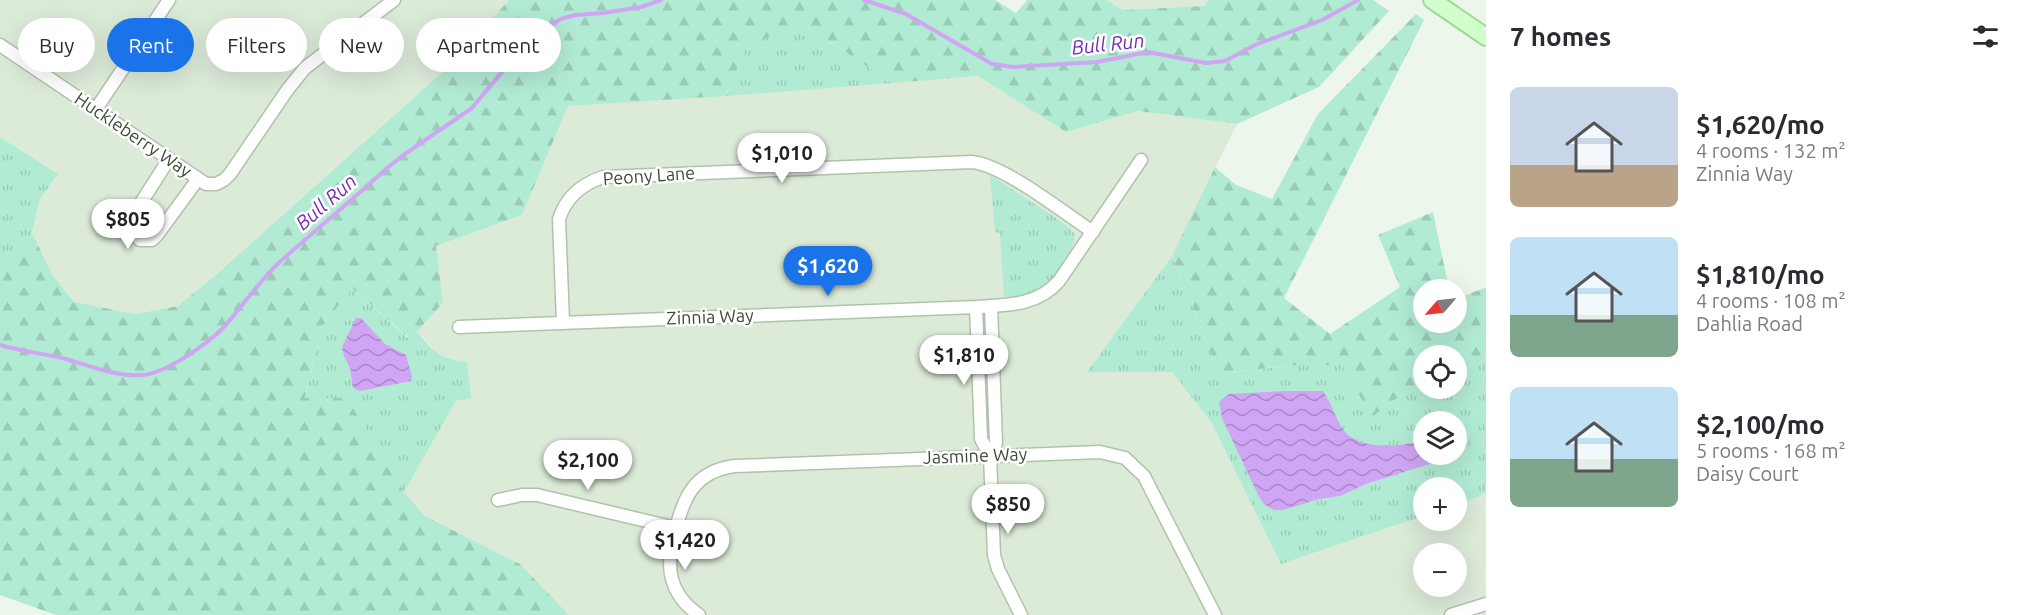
<!DOCTYPE html>
<meta charset="utf-8">
<style>
body{margin:0;font-family:Ubuntu,sans-serif;background:#f7f7f7;color:#2b2b33;height:100vh;display:flex;flex-direction:column;font-size:22px;white-space:nowrap}
*{box-sizing:border-box;margin:0}
p{font-size:20px;color:#7c7c81}
.icon{flex:none;width:33px;height:33px;fill:none;stroke:currentColor;stroke-width:2;stroke-linecap:round;stroke-linejoin:round}
.map{position:relative;flex:1;overflow:hidden}
.drawer{display:flex;flex-direction:column;background:#fff;width:540px}
.drawer>*{flex:none}
.hud{position:absolute;left:18px;top:18px;width:570px;height:54px;display:flex;gap:12px}
.needle{width:39px;rotate:242deg}
.controls{position:absolute;left:1413px;top:279px;display:grid;gap:12px}
.controls a{display:grid;place-items:center;width:54px;height:54px;border-radius:50%;background:#fff;box-shadow:0 6px 24px #0002;font-size:30px}
.price{position:absolute;translate:-50% -51px;padding:0 14px;border-radius:21px;background:#fff;color:#222;font-size:20px;line-height:39px;filter:drop-shadow(0 2px 3px #0008)}
.price::after{content:'';position:absolute;left:50%;top:36px;width:18px;height:14px;margin-left:-9px;background:inherit;clip-path:polygon(0 0,100% 0,50% 100%)}
.price.active{background:#1a73e8;color:#fff}
ul{padding:0;list-style:none}
li{display:flex;align-items:center;gap:18px;height:150px;padding:0 24px}
li span{display:grid;place-items:center;flex:none;width:168px;height:120px;border-radius:9px;color:#555}
li>.icon{margin-inline-start:auto}
span .icon{width:72px;height:72px;fill:#fffc;stroke-width:1}
li b{font-size:26px}
h2{display:flex;justify-content:space-between;align-items:center;height:72px;padding:0 24px;font-size:26px}
.tag{padding:0 21px;border-radius:27px;background:#fff;box-shadow:0 6px 24px #0002;font-size:21px;line-height:54px}
.tag.active{background:#1a73e8;color:#fff}
main{display:flex;flex:1;min-height:0}
.map>svg:first-child{display:block}
.residential{fill:#dcead8;fill-rule:evenodd}
.grass{fill:url(#grass-tufts);fill-rule:evenodd}
.forest{fill:url(#forest-firs)}
.water{fill:url(#water-waves)}
.lines{fill:none;stroke-linecap:round;stroke-linejoin:round}
.stream{stroke:#cfa5f4;stroke-width:4}
.street-casing{stroke:#b1c2ac;stroke-width:15}
.secondary-casing{stroke:#a1d799;stroke-width:20}
.street{stroke:#fff;stroke-width:12}
.secondary{stroke:#d1ffcb;stroke-width:16}
.labels{text-anchor:middle;stroke-width:5;stroke-linejoin:round;paint-order:stroke}
.street-label{font-size:18px;fill:#3d4a38;stroke:#fff}
.water-label{font-size:20px;font-style:italic;fill:#7b2bbc;stroke:#fff}
</style>
<main>
<div class="map">
<svg width="1486" height="615" viewBox="0 0 1486 615">
<defs>
<pattern id="grass-tufts" width="24" height="20" patternUnits="userSpaceOnUse" patternTransform="scale(1.5)"><rect width="24" height="20" fill="#b2ebd3"/><path d="M3 7l-1-3M5 7V3M7 7l1-3M15 17l-1-3M17 17v-4M19 17l1-3" fill="none" stroke="#9acbb6"/></pattern>
<pattern id="forest-firs" width="22" height="20" patternUnits="userSpaceOnUse" patternTransform="scale(1.5)"><rect width="22" height="20" fill="#b2ebd3"/><path d="M5 1l3.5 6h-7zM16 11l3.5 6h-7z" fill="#9acbb6"/></pattern>
<pattern id="water-waves" width="16" height="10" patternUnits="userSpaceOnUse" patternTransform="scale(1.5)"><rect width="16" height="10" fill="#cfa5f4"/><path d="M0 5q4-4 8 0t8 0" fill="none" stroke="#a988c7"/></pattern>
</defs>
<rect width="100%" height="100%" fill="#ecf6ea"/>
<path class="residential" d="M0,0h509l-63,69 -228,204 -40,33 -43,8 -61,-12 -21,-26 -21,-43 8,-34 18,-25 -58,-37z
M1106,0h102l-4,6 -81,4z
M978,76l88,56 72,-21 99,13 -65,132 -84,115 84,1 39,50 70,142 142,-48 1,4h32l1,-16 21,-7 8,-5v123h-917l-49,-51 -95,-48 -21,-24 52,-91 15,-2 -20,-39 -15,-8 -19,-21 26,-28 -7,-57 86,-31 46,-109zM1424,554h32v32h-32z"/>
<path class="grass" d="M807,26l85,57 -166,13 21,-53z
M0,137l58,37 -18,25 -8,34 -32,28z
M990,175l72,47 12,11c3,18 -21,50 -37,58 -10,5 -22,5 -33,6l-4,-64 -5,-1z
M1172,256l47,117 80,-8h44l29,51 48,-36 3,-2 1,10h32l1,-19 29,-9v132l-8,5 -21,7 -1,-16h-32l-1,28 -142,48 -70,-142 -39,-50h-85zM1424,422h32v32h-32z
M352,288l57,51 8,-8c15,20 25,29 50,31l4,37 -15,2 -52,91 -57,-94h-42l16,-70z"/>
<path class="forest" d="M509,0h486l21,13 11,-13h79l17,10 81,-4 4,-6h165l16,11 -70,76 -82,37 -99,-13 -72,21 -88,-56 -86,7 -85,-57 -60,18 -21,52 -158,10 -46,109 -86,31 7,57 -33,36 -58,-51 -31,40 -16,70h42l57,94 21,24 95,48 49,51h-513l-56,-20v-334l32,-28 21,43 21,26 61,12 43,-8 40,-33 228,-204z
M1416,14l8,6 -140,278 46,36 70,-47 -22,-52 55,-23 16,77 -25,1v32h32l1,-23 29,-12v73l-29,9 -1,-13h-32l-1,22 -51,39 -30,-52h-43l-80,8 -47,-117 43,-89 21,18 36,14 46,-85z"/>
<path class="water" d="M356,318h5l24,26 21,11 6,22 -1,4 -51,10 -7,-3 -3,-20 -6,-12 -2,-9z
M1284,391h39c9,13 13,30 23,42 16,17 57,14 77,7l1,14 28,1 -13,6 -73,23 -26,12 -21,3 -36,11h-9l-10,-6 -6,-9 -36,-77 -3,-16 10,-8z"/>
<g class="lines">
<path class="stream" d="M864,0l42,14 86,50 21,3 84,-5 51,-10 58,11 19,-2 30,-16 67,-25 36,-20
M0,345c22,7 44,8 66,14 25,7 49,18 76,16 23,-1 65,-31 81,-47 21,-23 37,-49 60,-69 34,-30 69,-59 103,-90l16,-13 70,-48 49,-59 23,-21 17,-9 14,-4 28,-2 38,-6 20,-7"/>
<defs>
<path id="street" d="M0,45l206,139h10l8,-4 6,-6 58,-85 17,-21 89,-68
M96,109l73,-109
M169,159l-39,61 2,12 8,8h12l5,-5 41,-56
M991,306l5,137 -6,13 4,99 4,14 23,46
M976,307l5,132 9,17
M563,322l-4,-103c7,-22 23,-35 44,-42l369,-15c32,3 92,51 121,70
M459,327l517,-20c31,-2 61,-1 83,-26l82,-121
M498,500l24,-5h15l139,33
M699,615c-13,-9 -23,-20 -27,-36 -4,-14 -1,-28 2,-42 8,-37 19,-66 61,-71l365,-14 25,6 19,18 71,139
M1451,615l35,-11"/>
<path id="secondary" d="M1432,0l54,37"/>
</defs>
<use href="#street" class="street-casing"/>
<use href="#secondary" class="secondary-casing"/>
<use href="#street" class="street"/>
<use href="#secondary" class="secondary"/>
</g>
<g class="labels">
<g class="street-label">
<text transform="translate(133 135) rotate(34)" y="6">Huckleberry Way</text>
<text transform="translate(649 176) rotate(-4)" y="6">Peony Lane</text>
<text transform="translate(710 317) rotate(-2)" y="6">Zinnia Way</text>
<text transform="translate(975 456) rotate(-2)" y="6">Jasmine Way</text>
</g>
<g class="water-label">
<text transform="translate(1108 44) rotate(-6)" y="7">Bull Run</text>
<text transform="translate(326 202) rotate(-41)" y="7">Bull Run</text>
</g>
</g>
</svg>
<div class="controls">
<a><svg class="needle" viewBox="-14 -14 28 28"><path d="M0-13l5 13h-10z" fill="#e53935"/><path d="M0 13l5-13h-10z" fill="#7c7c81"/></svg></a>
<a><svg class="icon" aria-label="locate" viewBox="0 0 24 24"><circle cx="12" cy="12" r="6"/><path d="M12 2v4M12 18v4M2 12h4M18 12h4"/></svg></a>
<a><svg class="icon" aria-label="layers" viewBox="0 0 24 24"><path d="M12 4l9 5-9 5-9-5zM3 14l9 5 9-5"/></svg></a>
<a>+</a>
<a>−</a>
</div>
<b class="price" style="left:782px;top:184px">$1,010</b>
<b class="price" style="left:128px;top:250px">$805</b>
<b class="price active" style="left:828px;top:297px">$1,620</b>
<b class="price" style="left:964px;top:386px">$1,810</b>
<b class="price" style="left:588px;top:491px">$2,100</b>
<b class="price" style="left:1008px;top:535px">$850</b>
<b class="price" style="left:685px;top:571px">$1,420</b>
<div class="hud">
<a class="tag">Buy</a>
<a class="tag active">Rent</a>
<a class="tag">Filters</a>
<a class="tag">New</a>
<a class="tag">Apartment</a>
</div>
</div>
<section class="drawer">
<h2>7 homes<svg class="icon" aria-label="filters" viewBox="0 0 24 24"><path d="M4 7h16M4 17h16"/><circle cx="9" cy="7" r="2"/><circle cx="15" cy="17" r="2"/></svg></h2>
<ul>
<li><span style="background:linear-gradient(#c9d6e8 65%,#b9a48a 0)"><svg class="icon" aria-label="home" viewBox="0 0 24 24"><path d="M3 11l9-7 9 7M6 9v11h12V9"/></svg></span><div><b>$1,620/mo</b><p>4 rooms · 132 m²</p><p>Zinnia Way</p></div></li>
<li><span style="background:linear-gradient(#bfe0f5 65%,#7fa58c 0)"><svg class="icon" aria-label="home" viewBox="0 0 24 24"><path d="M3 11l9-7 9 7M6 9v11h12V9"/></svg></span><div><b>$1,810/mo</b><p>4 rooms · 108 m²</p><p>Dahlia Road</p></div></li>
<li><span style="background:linear-gradient(#bfe0f5 60%,#7fa58c 0)"><svg class="icon" aria-label="home" viewBox="0 0 24 24"><path d="M3 11l9-7 9 7M6 9v11h12V9"/></svg></span><div><b>$2,100/mo</b><p>5 rooms · 168 m²</p><p>Daisy Court</p></div></li>
</ul>
</section>
</main>
